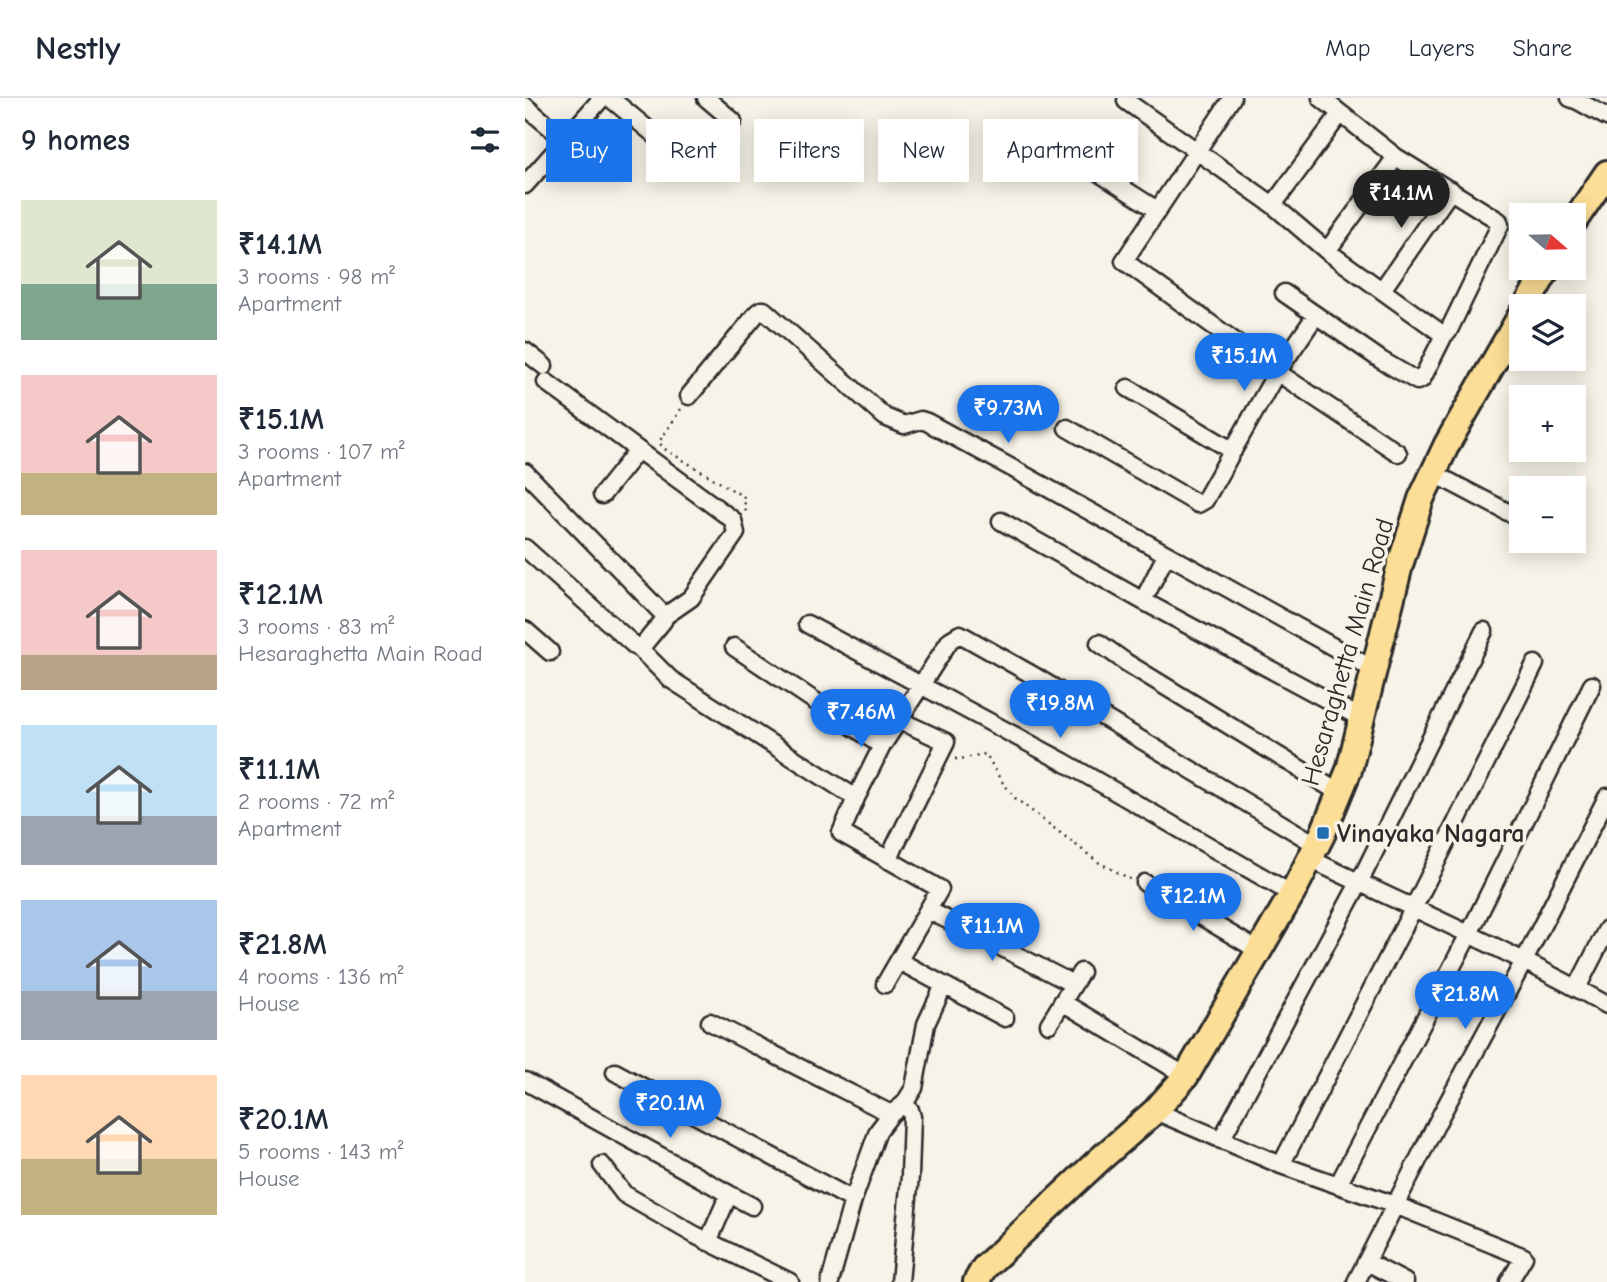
<!DOCTYPE html>
<meta charset="utf-8">
<style>
body{margin:0;font-family:"Comic Neue",sans-serif;background:#f6f6f7;color:#1f2937;height:100vh;display:flex;flex-direction:column;font-size:26px;white-space:nowrap}
*{box-sizing:border-box;margin:0}
p{font-size:23px;color:#747a83}
.icon{flex:none;width:38px;height:38px;fill:none;stroke:currentColor;stroke-width:2;stroke-linecap:round;stroke-linejoin:round}
.map{position:relative;flex:1;overflow:hidden}
.drawer{display:flex;flex-direction:column;background:#fff;width:525px}
.drawer>*{flex:none}
.top-card{position:absolute;left:21px;top:21px;width:665px;height:63px;display:flex;gap:14px}
.needle{width:46px;rotate:110deg}
.tools{position:absolute;left:984px;top:105px;display:grid;gap:14px}
.tools a{display:grid;place-items:center;width:77px;height:77px;border-radius:0px;background:#fff;box-shadow:0 4px 18px #0003;font-size:35px}
.price{position:absolute;translate:-50% -60px;padding:0 16px;border-radius:24px;background:#1a73e8;color:#fff;font-size:23px;line-height:46px;filter:drop-shadow(0 2px 4px #0008)}
.price::after{content:'';position:absolute;left:50%;top:42px;width:21px;height:16px;margin-left:-10px;background:inherit;clip-path:polygon(0 0,100% 0,50% 100%)}
.price.on{background:#222;color:#fff}
ul{padding:0;list-style:none}
li{display:flex;align-items:center;gap:21px;height:175px;padding:0 21px}
li span{display:grid;place-items:center;flex:none;width:196px;height:140px;border-radius:0px;color:#555}
li>.icon{margin-inline-start:auto}
span .icon{width:84px;height:84px;fill:#fffc;stroke-width:1}
li b{font-size:30px}
h2{display:flex;justify-content:space-between;align-items:center;height:84px;padding:0 21px;font-size:30px}
.chip{padding:0 24px;border-radius:0px;background:#fff;box-shadow:0 4px 18px #0003;font-size:24px;line-height:63px}
.chip.on{background:#1a73e8;color:#fff}
header{display:flex;align-items:center;gap:42px;box-sizing:border-box;height:98px;padding:0 35px;background:#fff;border-bottom:2px solid #e0e1e3}
header strong{font-size:33px}
nav{display:flex;gap:38px;margin-inline-start:auto;font-size:24px}
main{display:flex;flex:1;min-height:0}
.map>svg:first-child{display:block}
.lines{fill:none;stroke-linecap:round;stroke-linejoin:round}
.minor-casing{stroke:#2b2b2b;stroke-width:21}
.primary-casing{stroke:#2b2b2b;stroke-width:30}
.path{stroke:#2b2b2b;stroke-width:2.5;stroke-dasharray:2 5;stroke-linecap:butt}
.minor{stroke:#f7f3e8;stroke-width:16}
.primary{stroke:#fcde96;stroke-width:24}
.poi-dot{fill:#1f6fb2;stroke:#f7f3e8;stroke-width:2.5}
.labels{text-anchor:middle;stroke-width:7;stroke-linejoin:round;paint-order:stroke}
.street-label{font-size:26px;fill:#2b2b2b;stroke:#f7f3e8}
.poi-label{font-size:26px;font-weight:bold;fill:#2b2b2b;stroke:#f7f3e8;text-anchor:start}
</style>
<header>
<strong>Nestly</strong>
<nav><a>Map</a><a>Layers</a><a>Share</a></nav>
</header>
<main>
<section class="drawer">
<h2>9 homes<svg class="icon" aria-label="filters" viewBox="0 0 24 24"><path d="M4 7h16M4 17h16"/><circle cx="9" cy="7" r="2"/><circle cx="15" cy="17" r="2"/></svg></h2>
<ul>
<li><span style="background:linear-gradient(#dfe7d0 60%,#7fa58c 0)"><svg class="icon" aria-label="home" viewBox="0 0 24 24"><path d="M3 11l9-7 9 7M6 9v11h12V9"/></svg></span><div><b>₹14.1M</b><p>3 rooms · 98 m²</p><p>Apartment</p></div></li>
<li><span style="background:linear-gradient(#f6c9c9 70%,#c2b280 0)"><svg class="icon" aria-label="home" viewBox="0 0 24 24"><path d="M3 11l9-7 9 7M6 9v11h12V9"/></svg></span><div><b>₹15.1M</b><p>3 rooms · 107 m²</p><p>Apartment</p></div></li>
<li><span style="background:linear-gradient(#f6c9c9 75%,#b9a48a 0)"><svg class="icon" aria-label="home" viewBox="0 0 24 24"><path d="M3 11l9-7 9 7M6 9v11h12V9"/></svg></span><div><b>₹12.1M</b><p>3 rooms · 83 m²</p><p>Hesaraghetta Main Road</p></div></li>
<li><span style="background:linear-gradient(#bfe0f5 65%,#9aa5b1 0)"><svg class="icon" aria-label="home" viewBox="0 0 24 24"><path d="M3 11l9-7 9 7M6 9v11h12V9"/></svg></span><div><b>₹11.1M</b><p>2 rooms · 72 m²</p><p>Apartment</p></div></li>
<li><span style="background:linear-gradient(#a9c7e8 65%,#9aa5b1 0)"><svg class="icon" aria-label="home" viewBox="0 0 24 24"><path d="M3 11l9-7 9 7M6 9v11h12V9"/></svg></span><div><b>₹21.8M</b><p>4 rooms · 136 m²</p><p>House</p></div></li>
<li><span style="background:linear-gradient(#ffd9b3 60%,#c2b280 0)"><svg class="icon" aria-label="home" viewBox="0 0 24 24"><path d="M3 11l9-7 9 7M6 9v11h12V9"/></svg></span><div><b>₹20.1M</b><p>5 rooms · 143 m²</p><p>House</p></div></li>
</ul>
</section>
<div class="map">
<svg width="1082" height="1184" viewBox="0 0 1082 1184">
<rect width="100%" height="100%" fill="#f7f3e8"/>
<filter id="ink" filterUnits="userSpaceOnUse"><feTurbulence type="fractalNoise" baseFrequency=".0143" numOctaves="2"/><feDisplacementMap in="SourceGraphic" scale="14" xChannelSelector="R" yChannelSelector="G"/><feConvolveMatrix kernelMatrix="1 2 1 2 8 2 1 2 1" color-interpolation-filters="sRGB"/></filter>
<g filter="url(#ink)">
<g class="lines">
<defs>
<path id="minor" d="M85,0l85,70
M181,0l27,23
M707,0l-108,163 153,111 121,81
M1045,0l8,3 29,16
M601,3l147,104 54,46 114,82h4l3,-1 52,-107 -1,-4 -103,-64 -75,-59
M0,8l40,34
M563,68l69,44
M0,87l77,-87
M748,107l67,-91
M802,153l69,-94
M857,192l69,-100
M759,195l97,67 36,21 5,-2 23,-46
M0,253l19,15
M21,284l187,138 3,13 -45,65 -26,18
M603,290l105,63
M164,298l69,-84 3,-2h3l121,107 19,8 17,-5 6,2 83,45 363,202
M542,330l131,76 7,-4 72,-128 39,-57
M0,374l140,144 -2,5 -23,28 30,30 186,119
M908,375l88,46
M77,397l36,-45
M476,423l142,80 218,117
M0,450l109,97 6,4
M618,503l23,-46
M282,526l257,138 228,132
M0,532l25,22
M574,545l28,20 214,131
M209,549l148,99
M785,761c99,48 201,92 297,146
M363,762l58,-118 -47,-22
M620,785l114,68
M403,812l145,74
M374,863l106,57
M360,886l55,-95 -99,-56 15,-35 26,-52 68,-106 10,-6 76,43 281,168
M1052,890l30,-59
M537,904l124,74
M185,924l181,92
M524,926l32,-52
M90,974l238,128
M0,983l204,113 -21,48
M630,1013l126,54 114,40 129,52 -15,25
M696,1042l138,-257 125,-252
M77,1067l22,29 71,41 95,47
M756,1067l132,-256 122,-245
M813,1087l131,-251 123,-249
M204,1096l23,12
M842,1164l38,20
M305,1184l23,-82 25,-69 13,-17 13,-10 10,-16 12,-64 18,-39
M375,1184l10,-106 2,-59 -2,-7 -6,-6
M831,1184l85,-167 83,-154 83,-164"/>
<path id="primary" d="M1048,125l34,-50
M1001,208l22,-38
M451,1184l8,-14 114,-107 57,-50 31,-35 106,-182 31,-61 26,-63 51,-205 21,-66 26,-55 74,-129"/>
</defs>
<use href="#minor" class="minor-casing"/>
<use href="#primary" class="primary-casing"/>
<path class="path" d="M156,311l-22,33 4,6 81,49 2,18
M430,661c11,0 20,-4 31,-5l14,25 15,19 83,64 34,18"/>
<use href="#minor" class="minor"/>
<use href="#primary" class="primary"/>
</g>
</g>
<rect class="poi-dot" x="791" y="728" width="14" height="14" rx="3.5"/>
<g class="labels">
<g class="street-label">
<text transform="translate(822 554) rotate(-74)" y="9">Hesaraghetta Main Road</text>
</g>
<g class="poi-label">
<text x="812" y="744">Vinayaka Nagara</text>
</g>
</g>
</svg>
<div class="tools">
<a><svg class="needle" viewBox="-14 -14 28 28"><path d="M0-13l5 13h-10z" fill="#e53935"/><path d="M0 13l5-13h-10z" fill="#747a83"/></svg></a>
<a><svg class="icon" aria-label="layers" viewBox="0 0 24 24"><path d="M12 4l9 5-9 5-9-5zM3 14l9 5 9-5"/></svg></a>
<a>+</a>
<a>−</a>
</div>
<b class="price on" style="left:876px;top:132px">₹14.1M</b>
<b class="price" style="left:719px;top:295px">₹15.1M</b>
<b class="price" style="left:483px;top:347px">₹9.73M</b>
<b class="price" style="left:535px;top:642px">₹19.8M</b>
<b class="price" style="left:336px;top:651px">₹7.46M</b>
<b class="price" style="left:668px;top:835px">₹12.1M</b>
<b class="price" style="left:467px;top:865px">₹11.1M</b>
<b class="price" style="left:940px;top:933px">₹21.8M</b>
<b class="price" style="left:145px;top:1042px">₹20.1M</b>
<div class="top-card">
<a class="chip on">Buy</a>
<a class="chip">Rent</a>
<a class="chip">Filters</a>
<a class="chip">New</a>
<a class="chip">Apartment</a>
</div>
</div>
</main>
